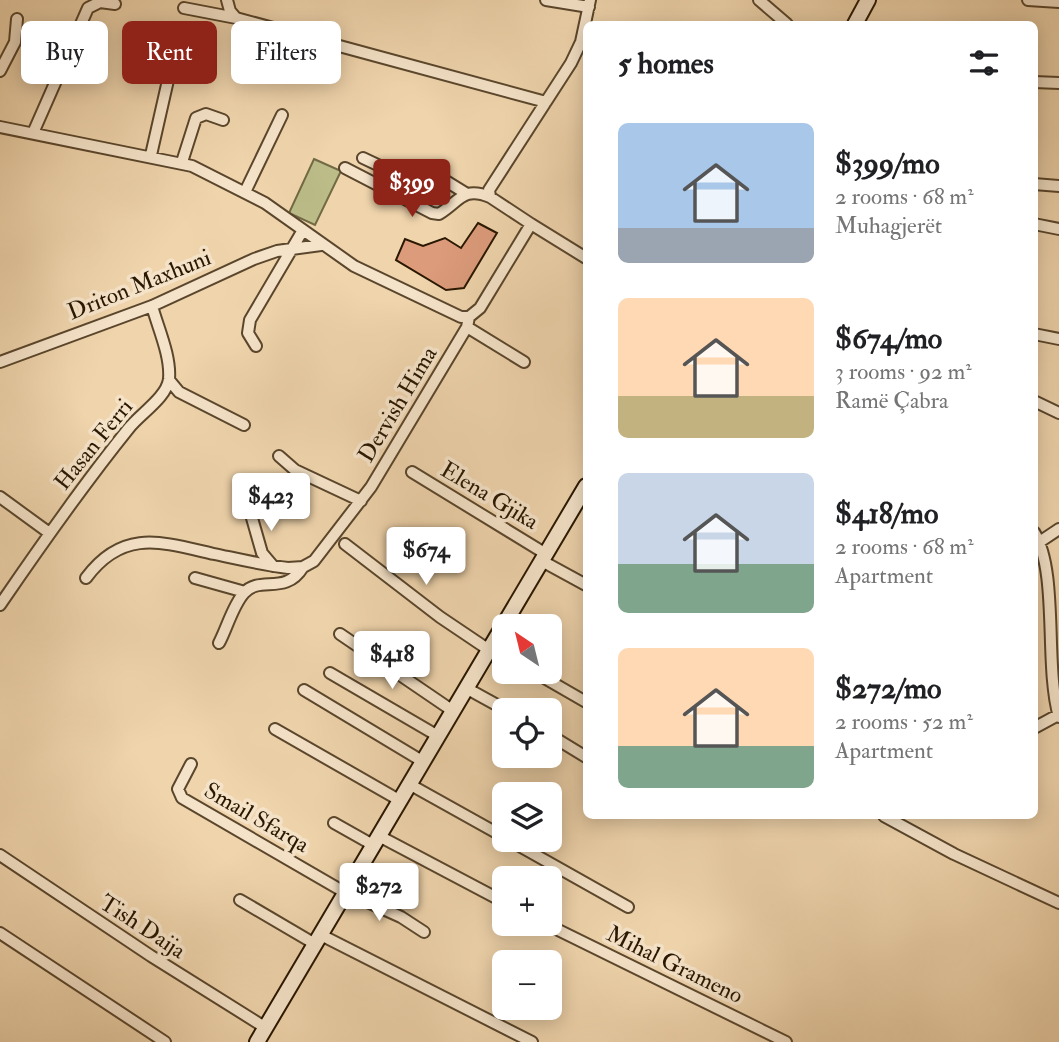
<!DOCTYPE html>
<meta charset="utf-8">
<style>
body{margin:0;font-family:"IM FELL Double Pica",serif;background:#f2f2f2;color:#202124;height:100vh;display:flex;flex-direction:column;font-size:26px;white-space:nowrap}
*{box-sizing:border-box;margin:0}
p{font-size:23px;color:#757577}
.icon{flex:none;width:38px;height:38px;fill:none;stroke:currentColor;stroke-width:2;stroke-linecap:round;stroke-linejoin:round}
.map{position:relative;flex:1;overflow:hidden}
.side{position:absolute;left:583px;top:21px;width:455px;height:798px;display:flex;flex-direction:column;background:#fff;border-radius:10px;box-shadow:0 4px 18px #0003}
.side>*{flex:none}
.top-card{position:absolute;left:21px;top:21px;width:457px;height:63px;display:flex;gap:14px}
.needle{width:46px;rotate:325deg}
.buttons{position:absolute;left:492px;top:614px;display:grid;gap:14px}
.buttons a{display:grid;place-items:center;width:70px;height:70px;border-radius:10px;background:#fff;box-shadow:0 4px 18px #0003;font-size:35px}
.price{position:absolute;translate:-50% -60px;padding:0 16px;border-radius:7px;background:#fff;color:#222;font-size:23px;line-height:46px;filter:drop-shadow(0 2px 4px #0008)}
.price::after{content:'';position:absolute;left:50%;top:42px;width:21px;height:16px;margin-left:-10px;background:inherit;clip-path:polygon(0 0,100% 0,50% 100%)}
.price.current{background:#8f2418;color:#fff}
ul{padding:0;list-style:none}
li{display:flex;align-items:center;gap:21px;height:175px;padding:0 35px}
li span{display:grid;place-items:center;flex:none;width:196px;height:140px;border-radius:10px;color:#555}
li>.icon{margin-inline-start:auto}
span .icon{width:84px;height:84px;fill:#fffc;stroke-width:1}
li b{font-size:30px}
h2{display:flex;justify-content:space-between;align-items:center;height:84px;padding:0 35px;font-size:30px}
.chip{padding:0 24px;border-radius:10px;background:#fff;box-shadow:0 4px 18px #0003;font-size:24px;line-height:63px}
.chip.current{background:#8f2418;color:#fff}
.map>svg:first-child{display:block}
.green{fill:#bbbc88;stroke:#726a44;stroke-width:2}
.building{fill:#dc9b7b;stroke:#291701;stroke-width:2}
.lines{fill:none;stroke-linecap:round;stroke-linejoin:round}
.minor-casing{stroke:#5a462c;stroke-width:14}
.secondary-casing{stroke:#291701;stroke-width:18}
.minor{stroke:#f5e3c9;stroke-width:10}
.secondary{stroke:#f5e3c9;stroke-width:14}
.labels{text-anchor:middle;stroke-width:7;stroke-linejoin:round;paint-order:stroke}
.street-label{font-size:23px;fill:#291701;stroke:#f5e3c9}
</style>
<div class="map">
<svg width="1059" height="1042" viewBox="0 0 1059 1042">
<rect width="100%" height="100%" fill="#efd4ac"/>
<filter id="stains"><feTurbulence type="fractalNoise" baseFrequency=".00286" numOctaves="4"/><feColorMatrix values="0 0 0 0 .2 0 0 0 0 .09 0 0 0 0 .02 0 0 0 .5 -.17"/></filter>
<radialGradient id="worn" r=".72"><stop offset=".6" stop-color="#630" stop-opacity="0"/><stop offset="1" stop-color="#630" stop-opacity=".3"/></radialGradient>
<path class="green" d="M314,159l27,12 -26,54 -26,-12z"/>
<path class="building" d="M478,223l19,10 -33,55 -18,2 -50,-30 9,-21 18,7 22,-8 16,10z"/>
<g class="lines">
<defs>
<path id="minor" d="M227,0l3,11 6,7 310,84
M546,0l43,7
M759,0l28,24
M1028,0l31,2
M184,8l52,10
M0,71l15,-29 2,-23
M1034,82l25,1
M0,127l192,39 73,37 89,63 107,51h8l11,-9 51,-84 55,34
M33,133l55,-125 12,-6 15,2
M151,155l20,-88
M363,158l38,18 19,-2 21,4 26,16
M182,162l14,-44 10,-4 17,6
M345,168l87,45 7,1c21,-13 24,-28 51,-17
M1034,184l25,2
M245,192l37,-77
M531,224l-41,-27 -1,-7 82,-127 10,-21 9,-42
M1034,224l25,5
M467,327l57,35
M1034,334l25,5
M256,346l-8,-13 2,-13 53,-90
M0,362l152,-56 102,-47 23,-8 44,-6
M169,380l10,12 65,33
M1034,401l25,12
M279,456l16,14 66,31
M412,472l134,82
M0,497l48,35
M250,511l12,42 11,13
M1034,532c25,41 10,132 25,185
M1041,541l18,-12
M345,544l95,73 49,33
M542,561l44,24
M86,578c37,-50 76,-36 128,-24 24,5 49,11 74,14l15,-1 11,-6 57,-74 96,-160 2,-10
M195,578l50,14
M0,605c41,-60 83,-120 129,-177 11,-14 38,-31 40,-49 2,-23 -11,-51 -17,-73
M340,634l113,77
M219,643c8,-15 14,-38 25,-50 16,-18 41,3 59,-26
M491,647l13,7
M534,672l52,30
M330,673l108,63
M466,688l40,22
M304,690l118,71
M1034,728l24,-13
M275,729l124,71
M550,735l36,22
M191,764l-13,25 4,9 157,91 62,28 23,15
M409,784l95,53
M884,816l70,38 105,49
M334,823l39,22
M379,836l125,66
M509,840l119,67
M0,855l151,101 115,72
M240,900l75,44
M546,924l240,118
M0,933l165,109
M321,935l211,107"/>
<path id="secondary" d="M855,24l13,-24
M257,1042l329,-556"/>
</defs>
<use href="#minor" class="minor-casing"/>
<use href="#secondary" class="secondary-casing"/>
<use href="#minor" class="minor"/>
<use href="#secondary" class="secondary"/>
</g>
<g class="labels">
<g class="street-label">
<text transform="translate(139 284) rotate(-22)" y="8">Driton Maxhuni</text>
<text transform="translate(397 404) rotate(-59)" y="8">Dervish Hima</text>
<text transform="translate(93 444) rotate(-51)" y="8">Hasan Ferri</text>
<text transform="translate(490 495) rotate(31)" y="8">Elena Gjika</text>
<text transform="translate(257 817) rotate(30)" y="8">Smail Sfarqa</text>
<text transform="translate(143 926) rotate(33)" y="8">Tish Daija</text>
<text transform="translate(675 964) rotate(26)" y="8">Mihal Grameno</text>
</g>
</g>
<rect width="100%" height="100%" filter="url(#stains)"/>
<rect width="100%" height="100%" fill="url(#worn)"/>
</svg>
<div class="buttons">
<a><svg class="needle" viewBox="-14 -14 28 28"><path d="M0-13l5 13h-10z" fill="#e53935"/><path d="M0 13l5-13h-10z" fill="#757577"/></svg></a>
<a><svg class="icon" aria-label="locate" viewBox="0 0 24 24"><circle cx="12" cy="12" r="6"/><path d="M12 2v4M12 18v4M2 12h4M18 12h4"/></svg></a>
<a><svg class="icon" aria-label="layers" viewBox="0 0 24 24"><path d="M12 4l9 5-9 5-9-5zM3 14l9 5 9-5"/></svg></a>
<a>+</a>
<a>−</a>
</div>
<b class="price current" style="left:412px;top:219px">$399</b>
<b class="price" style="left:271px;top:533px">$423</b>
<b class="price" style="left:426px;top:587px">$674</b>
<b class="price" style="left:392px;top:691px">$418</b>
<b class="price" style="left:379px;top:923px">$272</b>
<div class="top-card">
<a class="chip">Buy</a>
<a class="chip current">Rent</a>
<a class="chip">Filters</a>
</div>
<section class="side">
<h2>5 homes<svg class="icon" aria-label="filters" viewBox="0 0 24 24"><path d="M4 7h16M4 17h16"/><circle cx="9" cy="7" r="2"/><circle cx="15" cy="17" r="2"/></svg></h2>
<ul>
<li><span style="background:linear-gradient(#a9c7e8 75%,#9aa5b1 0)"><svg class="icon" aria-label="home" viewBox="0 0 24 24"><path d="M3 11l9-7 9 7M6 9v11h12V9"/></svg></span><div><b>$399/mo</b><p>2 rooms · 68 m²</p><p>Muhagjerët</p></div></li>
<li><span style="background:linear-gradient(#ffd9b3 70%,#c2b280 0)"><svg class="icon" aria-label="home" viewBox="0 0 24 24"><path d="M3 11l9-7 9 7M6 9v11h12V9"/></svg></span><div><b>$674/mo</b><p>3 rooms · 92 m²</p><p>Ramë Çabra</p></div></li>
<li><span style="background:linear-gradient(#c9d6e8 65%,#7fa58c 0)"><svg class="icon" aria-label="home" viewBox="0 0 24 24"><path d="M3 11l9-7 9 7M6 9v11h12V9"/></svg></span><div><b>$418/mo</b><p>2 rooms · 68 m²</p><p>Apartment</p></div></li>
<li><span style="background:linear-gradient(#ffd9b3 70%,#7fa58c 0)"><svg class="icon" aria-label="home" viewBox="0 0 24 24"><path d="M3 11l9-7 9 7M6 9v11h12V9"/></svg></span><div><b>$272/mo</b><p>2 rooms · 52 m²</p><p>Apartment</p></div></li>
</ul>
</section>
</div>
